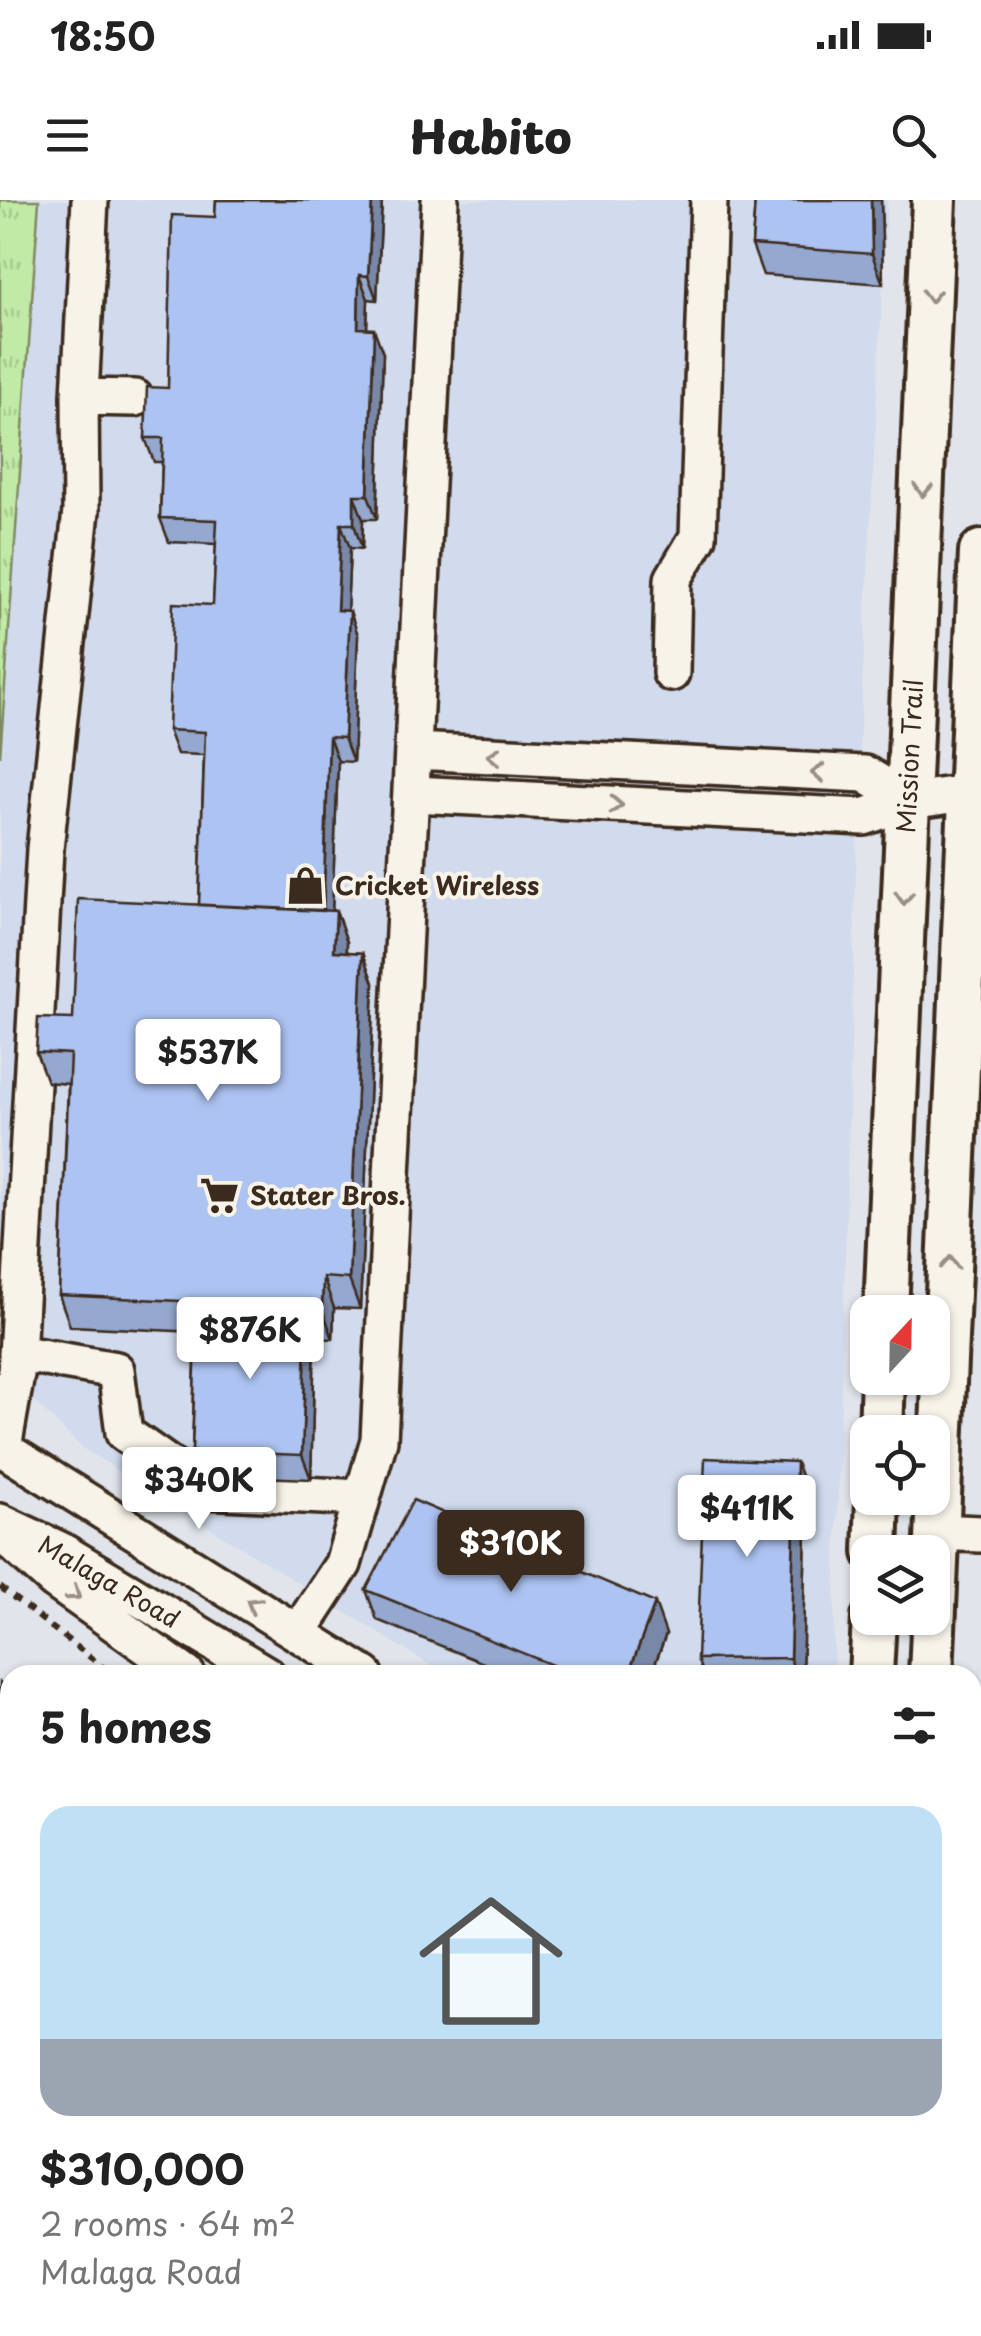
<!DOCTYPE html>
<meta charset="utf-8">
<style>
body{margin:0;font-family:"Playpen Sans",sans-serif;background:#f6f6f6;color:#222;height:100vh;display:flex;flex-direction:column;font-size:38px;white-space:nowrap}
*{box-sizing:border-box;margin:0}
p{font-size:32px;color:#767676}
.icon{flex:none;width:55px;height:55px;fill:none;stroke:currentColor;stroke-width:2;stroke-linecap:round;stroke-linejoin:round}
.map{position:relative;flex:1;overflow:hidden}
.details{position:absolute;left:0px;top:1465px;width:982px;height:672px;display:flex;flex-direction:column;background:#fff;border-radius:30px 30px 0 0;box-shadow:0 2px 8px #0004}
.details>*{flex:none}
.needle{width:65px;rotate:22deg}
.fabs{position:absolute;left:850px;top:1095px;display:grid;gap:20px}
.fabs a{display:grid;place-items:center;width:100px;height:100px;border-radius:20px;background:#fff;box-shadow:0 2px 8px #0004;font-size:50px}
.price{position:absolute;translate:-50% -85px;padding:0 22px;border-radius:10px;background:#fff;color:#222;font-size:32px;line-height:65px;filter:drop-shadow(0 2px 5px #0008)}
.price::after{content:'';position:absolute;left:50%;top:60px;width:30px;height:22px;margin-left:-15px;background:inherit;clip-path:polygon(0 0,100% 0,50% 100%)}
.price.selected{background:#3b2a1e;color:#fff}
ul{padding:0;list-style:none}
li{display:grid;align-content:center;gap:20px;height:530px;padding:0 40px}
li span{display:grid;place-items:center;height:310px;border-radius:30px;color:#555}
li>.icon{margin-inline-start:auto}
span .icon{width:180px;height:180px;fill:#fffc;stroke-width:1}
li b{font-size:42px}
h2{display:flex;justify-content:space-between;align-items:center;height:120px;padding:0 40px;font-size:42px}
.status{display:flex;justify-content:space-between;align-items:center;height:70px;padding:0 50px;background:#fff;direction:ltr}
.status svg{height:28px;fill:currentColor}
header{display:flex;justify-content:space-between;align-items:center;height:130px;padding:0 40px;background:#fff;font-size:45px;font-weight:800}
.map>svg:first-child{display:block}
.built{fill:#d1dbed}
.grass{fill:url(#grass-tufts);stroke:#7e8a62;stroke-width:2.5}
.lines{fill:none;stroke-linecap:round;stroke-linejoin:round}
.minor-casing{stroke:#3b2a1e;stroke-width:42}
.major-casing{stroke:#3b2a1e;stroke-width:50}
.path{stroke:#3b2a1e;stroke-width:6;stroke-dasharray:8 8;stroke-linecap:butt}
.minor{stroke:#f7f3e8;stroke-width:35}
.major{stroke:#f7f3e8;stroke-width:42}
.wall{fill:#95a8d0;stroke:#3b2a1e;stroke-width:2.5}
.shaded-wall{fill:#7988a9;stroke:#3b2a1e;stroke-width:2.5}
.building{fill:#adc3f2;stroke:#3b2a1e;stroke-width:2.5}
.oneway{stroke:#998e83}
.labels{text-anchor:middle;stroke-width:8;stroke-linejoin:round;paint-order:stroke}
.street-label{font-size:25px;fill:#3b2a1e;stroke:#f7f3e8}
.poi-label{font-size:25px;font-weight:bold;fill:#3b2a1e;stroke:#f7f3e8;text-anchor:start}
</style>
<div class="status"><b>18:50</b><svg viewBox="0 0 49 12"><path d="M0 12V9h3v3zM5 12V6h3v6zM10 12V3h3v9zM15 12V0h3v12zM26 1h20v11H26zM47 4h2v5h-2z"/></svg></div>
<header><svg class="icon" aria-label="menu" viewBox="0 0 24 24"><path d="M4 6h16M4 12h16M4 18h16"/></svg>Habito<svg class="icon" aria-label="search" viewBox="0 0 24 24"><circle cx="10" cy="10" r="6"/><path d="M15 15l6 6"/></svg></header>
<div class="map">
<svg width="981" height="2136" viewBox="0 0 981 2136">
<defs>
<pattern id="grass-tufts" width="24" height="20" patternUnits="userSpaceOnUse" patternTransform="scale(2.5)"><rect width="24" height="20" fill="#c1eaa6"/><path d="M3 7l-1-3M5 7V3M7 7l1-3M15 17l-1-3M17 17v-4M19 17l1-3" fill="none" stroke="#a7c98e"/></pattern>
</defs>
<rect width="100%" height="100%" fill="#e1e5eb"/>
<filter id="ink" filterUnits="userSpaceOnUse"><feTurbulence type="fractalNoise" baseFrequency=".01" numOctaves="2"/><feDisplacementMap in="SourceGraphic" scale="20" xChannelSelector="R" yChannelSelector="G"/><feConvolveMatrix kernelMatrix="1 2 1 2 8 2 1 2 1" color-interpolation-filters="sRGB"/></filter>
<g filter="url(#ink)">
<path class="built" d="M39,0h848l-27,530 -27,945h-387l-364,-227 -82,-80v-611z"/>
<path class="grass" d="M0,0h39l-39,557z"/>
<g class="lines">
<defs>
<path id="minor" d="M80,197l55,1
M671,473l2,-94 25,-42 11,-337
M415,551l450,23 44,27
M414,594l450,23 45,-16 72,-10
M17,1153l99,17 8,63 81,57 157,8
M0,1247l365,228
M3,1248l13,-74 29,-525 36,-338 -1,-115 10,-196
M0,1322l60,28 207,125
M937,1332l44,2
M8,1339l47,42 132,94
M298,1433l45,-69 36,-124 61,-1240
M972,1622h9
M0,1684l10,7
M128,2128l4,8
M549,2136l1,-8"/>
<path id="major" d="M886,1112l48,-1112
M881,1232l2,-54
M876,1352l2,-54
M871,1475l3,-57
M931,1475l50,-1123
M860,2136l1,-8"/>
</defs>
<use href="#minor" class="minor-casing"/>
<use href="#major" class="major-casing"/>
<path class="path" d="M0,1387l113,88
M972,1704l9,-4"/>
<use href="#minor" class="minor"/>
<use href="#major" class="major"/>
</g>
<path class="wall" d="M216,0h166l-5,100 -9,-1 -1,30 16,24 -6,166h-14l-1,30 -12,-1 -3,63 11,24 -5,127 -15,-1 -6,150h4l11,31v10l16,1 11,30 -14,326 -26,-1 -1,31 -18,-1 -4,141 -110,-4 -9,-24 4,-119 -126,-6 -11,-31 9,-211 -21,-2 -11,-30 163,-147 5,-150 -27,-1 -9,-24 45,-125 3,-61 -47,-2 -9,-24 2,-56h-8l-9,-24 23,-50 47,-171z
M755,0h126l2,84 -120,-9 -11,-30z
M807,1292l-5,183h-99l-6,-16z
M366,1390l300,44 -15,41h-138l-136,-55z
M10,1561v50l-10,-7v-29z
M10,1802v31l-8,-18z
M0,1828l10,6v103l-10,-6z
M196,2128h130l3,8h-129z
M404,2128h57l-8,8h-40z"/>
<path class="shaded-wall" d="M372,0h10l-5,100 -9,-24z
M871,0h10l2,84 -11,-30z
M359,75l9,24 -2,53 -8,-24z
M374,129l9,24 -6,166 -9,-24z
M354,295l9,24 -1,30 -8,-25z
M341,324l9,24 -4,87 -9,-25z
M350,411l8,24 -5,127 -9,-24z
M329,537l9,24 -7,178 -8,-24z
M336,711l11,31 -2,39 -11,-30z
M363,753l11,30 -14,326 -11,-30z
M323,1077l11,31 -1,31 -11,-31z
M307,1113l8,24 -4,142 -9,-24z
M796,1262l11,30 -5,183h-6l-6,-17z
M655,1403l11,31 -15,41h-23z
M10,1518v25l-10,12v-24z
M438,2128h23l-8,8h-23z
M700,2128h7l-1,8h-7z"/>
<path class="building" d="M216,0h156l-4,76 -9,-1 -1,53 16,1 -6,166h-14v29h-13l-4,86 13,1 -6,127 -15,-1 -6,174 -124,-6 6,-173 -37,-2 5,-127 40,2 4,-85 -57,-2 3,-80h-18l2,-51 21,1 4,-173 43,2z
M755,0h116l1,54 -120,-9z
M78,699l258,12 -2,40 29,2 -14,326 -26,-2 -1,31 -263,-13 11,-241 -34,-2 2,-34 35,1z
M197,1110l110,3 -5,142 -110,-4z
M705,1258l91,4 -6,196 -93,1z
M413,1300l242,103 -27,72h-51l-211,-85z
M12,1473l2,2h-4v43l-10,13v-48l2,2z
M10,1561v38l-10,-7v-17z
M10,1802v18l-8,-5z
M0,1828l10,6v90l-10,-6z
M10,2089v39h44l4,8h-58v-43z
M198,2128h115l-18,8h-93z
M416,2128h22l-8,8h-6z
M615,2128h85l-1,8h-85z"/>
<defs><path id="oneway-chevron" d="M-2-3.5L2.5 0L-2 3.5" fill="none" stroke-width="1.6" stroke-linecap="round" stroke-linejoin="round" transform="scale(2.5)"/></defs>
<g class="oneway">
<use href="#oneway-chevron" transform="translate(931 96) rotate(92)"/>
<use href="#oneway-chevron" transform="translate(923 290) rotate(93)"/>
<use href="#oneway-chevron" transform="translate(494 556) rotate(-177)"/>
<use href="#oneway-chevron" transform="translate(818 573) rotate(-179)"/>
<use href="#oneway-chevron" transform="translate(616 605) rotate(3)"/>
<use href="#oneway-chevron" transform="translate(904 698) rotate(92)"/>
<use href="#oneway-chevron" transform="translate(950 1063) rotate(-87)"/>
<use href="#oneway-chevron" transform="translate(74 1394) rotate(36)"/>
<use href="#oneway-chevron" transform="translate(253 1404) rotate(-148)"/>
</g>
</g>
<defs>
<symbol id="shop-bare" viewBox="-9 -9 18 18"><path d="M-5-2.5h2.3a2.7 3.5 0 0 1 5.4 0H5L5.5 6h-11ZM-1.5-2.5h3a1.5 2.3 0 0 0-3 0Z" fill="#3b2a1e" stroke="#f7f3e8" stroke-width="2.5" paint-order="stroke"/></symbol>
<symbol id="supermarket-bare" viewBox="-9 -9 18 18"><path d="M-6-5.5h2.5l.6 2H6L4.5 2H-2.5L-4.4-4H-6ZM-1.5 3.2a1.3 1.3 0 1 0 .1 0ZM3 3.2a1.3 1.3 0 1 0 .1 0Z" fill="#3b2a1e" stroke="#f7f3e8" stroke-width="2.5" paint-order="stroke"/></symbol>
</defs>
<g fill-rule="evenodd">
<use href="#shop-bare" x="278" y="658" width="55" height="55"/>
<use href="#supermarket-bare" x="192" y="968" width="55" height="55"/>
</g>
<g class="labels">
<g class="street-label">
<text transform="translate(910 556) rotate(-87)" y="9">Mission Trail</text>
<text transform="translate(109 1382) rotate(30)" y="9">Malaga Road</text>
</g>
<g class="poi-label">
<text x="335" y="695">Cricket Wireless</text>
<text x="250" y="1005">Stater Bros.</text>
</g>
</g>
</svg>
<div class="fabs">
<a><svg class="needle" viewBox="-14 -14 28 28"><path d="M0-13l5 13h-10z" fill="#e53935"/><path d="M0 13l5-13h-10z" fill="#767676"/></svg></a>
<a><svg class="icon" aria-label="locate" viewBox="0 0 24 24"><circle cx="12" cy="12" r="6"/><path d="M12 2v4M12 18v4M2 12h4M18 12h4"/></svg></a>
<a><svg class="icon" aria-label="layers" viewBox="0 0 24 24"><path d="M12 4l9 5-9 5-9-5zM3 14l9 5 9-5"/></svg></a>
</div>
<b class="price" style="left:208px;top:904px">$537K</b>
<b class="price" style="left:250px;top:1182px">$876K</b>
<b class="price" style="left:199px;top:1332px">$340K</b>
<b class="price" style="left:747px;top:1360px">$411K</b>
<b class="price selected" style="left:511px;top:1395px">$310K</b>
<section class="details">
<h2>5 homes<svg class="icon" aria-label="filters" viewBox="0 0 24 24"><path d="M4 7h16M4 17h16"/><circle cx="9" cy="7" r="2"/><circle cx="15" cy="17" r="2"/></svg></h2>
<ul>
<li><span style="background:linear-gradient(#bfe0f5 75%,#9aa5b1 0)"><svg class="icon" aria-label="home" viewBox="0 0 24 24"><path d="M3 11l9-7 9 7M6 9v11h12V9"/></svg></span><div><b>$310,000</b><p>2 rooms · 64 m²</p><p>Malaga Road</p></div></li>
</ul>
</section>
</div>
